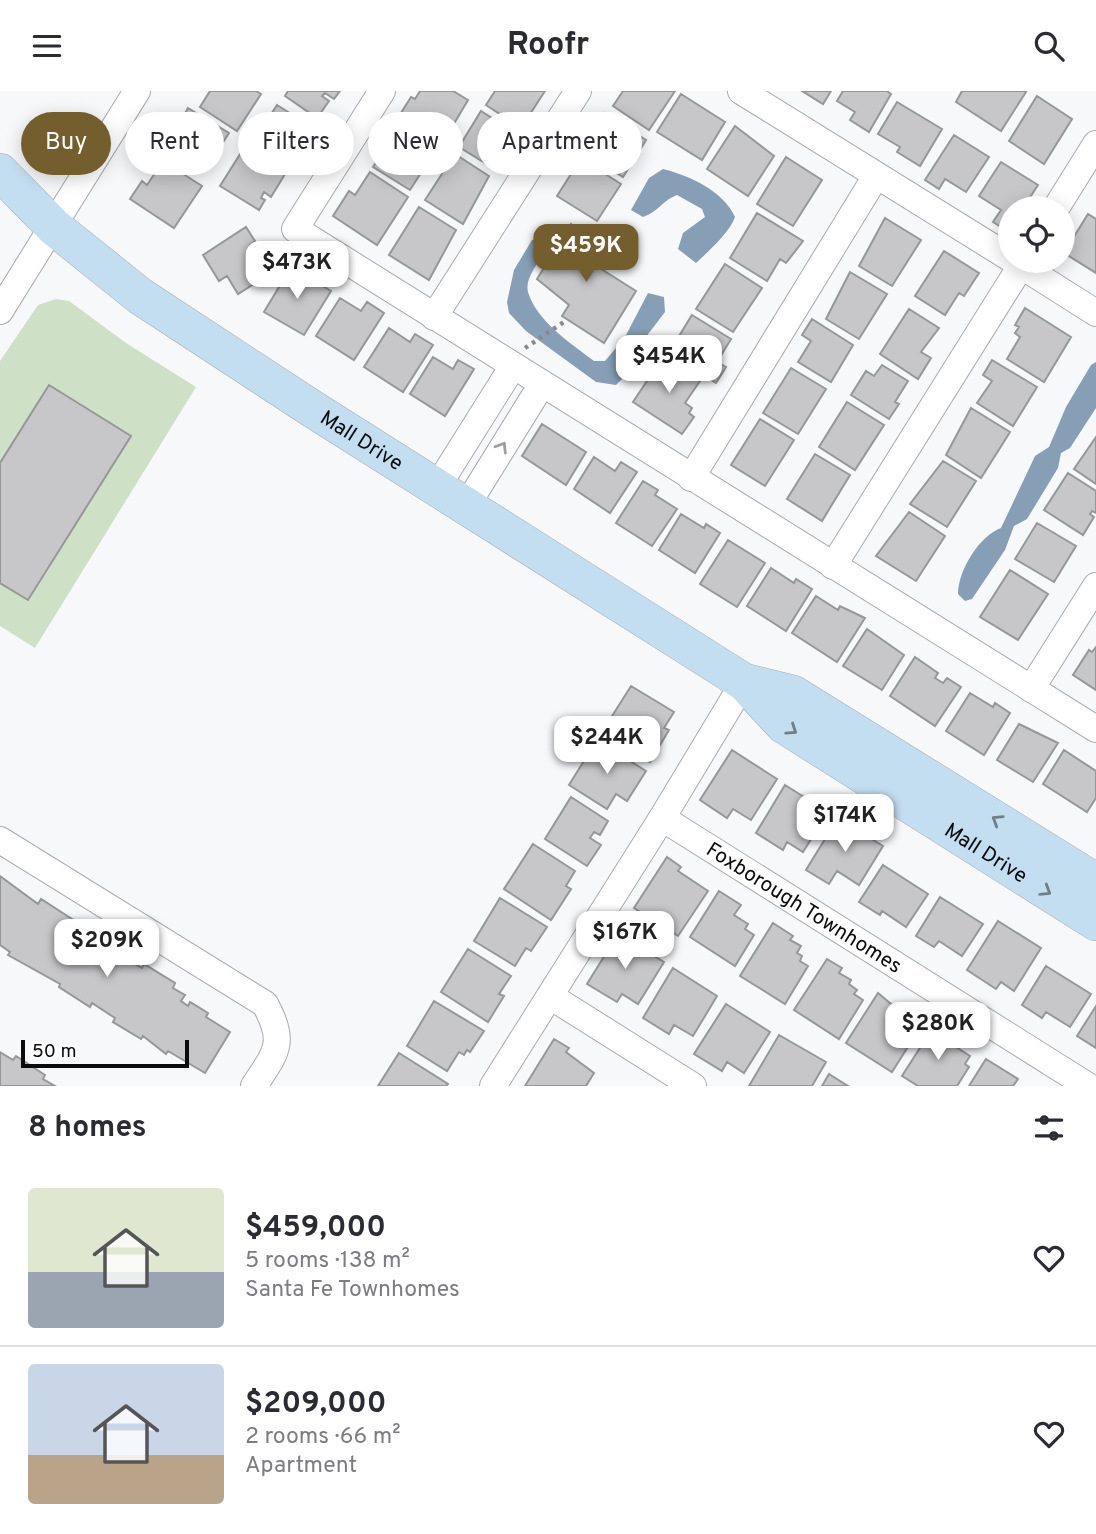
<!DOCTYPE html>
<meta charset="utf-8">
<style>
body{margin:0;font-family:Overpass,sans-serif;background:#f2f2f3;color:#2b2b33;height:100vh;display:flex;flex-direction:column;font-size:26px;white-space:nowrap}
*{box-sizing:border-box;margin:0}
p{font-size:23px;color:#7c7c81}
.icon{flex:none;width:38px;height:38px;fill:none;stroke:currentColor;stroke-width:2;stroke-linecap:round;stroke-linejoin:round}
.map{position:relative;height:995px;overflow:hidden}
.side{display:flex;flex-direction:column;background:#fff;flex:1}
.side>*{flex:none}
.top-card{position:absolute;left:21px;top:21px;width:700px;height:63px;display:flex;gap:14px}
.tools{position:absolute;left:998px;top:105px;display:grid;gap:14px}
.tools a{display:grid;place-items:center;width:77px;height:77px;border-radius:50%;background:#fff;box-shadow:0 4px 18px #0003;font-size:35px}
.scale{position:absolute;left:21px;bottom:18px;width:168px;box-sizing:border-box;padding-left:7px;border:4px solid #0b0b0c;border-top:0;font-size:19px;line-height:24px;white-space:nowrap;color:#0b0b0c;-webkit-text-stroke:5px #fff;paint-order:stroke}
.price{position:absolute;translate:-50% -60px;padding:0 16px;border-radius:14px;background:#fff;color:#222;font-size:23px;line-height:46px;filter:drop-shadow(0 2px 4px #0008)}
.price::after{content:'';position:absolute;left:50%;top:42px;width:21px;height:16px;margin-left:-10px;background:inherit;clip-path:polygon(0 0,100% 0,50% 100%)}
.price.on{background:#745e2e;color:#fff}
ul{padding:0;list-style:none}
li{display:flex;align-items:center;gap:21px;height:175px;padding:0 28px}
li+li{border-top:2px solid #e1e1e2}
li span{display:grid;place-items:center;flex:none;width:196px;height:140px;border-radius:7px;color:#555}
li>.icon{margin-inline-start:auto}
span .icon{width:84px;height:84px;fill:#fffc;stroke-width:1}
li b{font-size:30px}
h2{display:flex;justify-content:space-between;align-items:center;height:84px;padding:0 28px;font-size:30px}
.pill{padding:0 24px;border-radius:32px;background:#fff;box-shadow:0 4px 18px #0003;font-size:24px;line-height:63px}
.pill.on{background:#745e2e;color:#fff}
header{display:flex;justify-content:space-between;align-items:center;height:91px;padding:0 28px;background:#fff;font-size:32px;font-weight:700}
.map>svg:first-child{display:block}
.green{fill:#cee0c5}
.water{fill:#869fb6}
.building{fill:#c7c7c9;stroke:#969798;stroke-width:2}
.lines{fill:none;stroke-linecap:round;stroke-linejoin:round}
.minor-casing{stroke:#ababad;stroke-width:28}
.secondary-casing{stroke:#ababad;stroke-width:38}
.path{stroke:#8a8a8c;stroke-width:4.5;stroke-dasharray:3.5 5;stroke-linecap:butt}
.minor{stroke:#fff;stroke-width:26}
.secondary{stroke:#c3ddf1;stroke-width:37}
.oneway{stroke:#9d9d9e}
.oneway2{stroke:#707e8a}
.labels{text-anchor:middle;stroke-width:7;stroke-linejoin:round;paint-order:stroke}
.street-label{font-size:21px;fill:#0b0b0c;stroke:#fff}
</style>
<header><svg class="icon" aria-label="menu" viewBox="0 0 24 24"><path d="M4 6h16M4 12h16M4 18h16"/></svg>Roofr<svg class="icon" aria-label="search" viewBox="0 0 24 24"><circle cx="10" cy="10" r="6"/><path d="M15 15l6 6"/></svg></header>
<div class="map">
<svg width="1096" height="995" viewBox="0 0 1096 995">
<rect width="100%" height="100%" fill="#f7f8fa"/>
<path class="green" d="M56,208l13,2 57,42 70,44 -161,261 -35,-22v-43l29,17 102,-164 -82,-51 -49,78v-102l38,-56z"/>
<path class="water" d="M663,78c25,6 61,22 72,48 -5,15 -27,35 -39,46l-18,-14 5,-16 22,-16 -3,-8 -25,-14c-14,5 -19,17 -34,22l-12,-7 18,-32z
M542,146c11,17 -19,35 -14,55 8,28 42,51 66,69h11l20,-24 23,-44 16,4 1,15 -29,38 -1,16 -19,19 -20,-3 -70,-51 -17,-18 -2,-11 7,-32 18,-30z
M1096,271v46l-26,40 -9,5 -3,15 -31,51 -13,7 -9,24 -33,49 -7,2 -7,-7c0,-23 21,-58 43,-66l34,-72 14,-9 17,-40 25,-42z"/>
<path class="building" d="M210,0h46l5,3 -24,37 -37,-24z
M288,0h52l-6,8 -9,-6 -3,3 7,5 -12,17 -32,-22z
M420,0h33l15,9 -23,39 -44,-26 10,-16 4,2z
M495,0h50l-24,37 -35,-23z
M623,0h52l-26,39 -36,-24z
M802,0h29l-8,13z
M843,0h44l4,3 -22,38 -19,-12 5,-8 -18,-11z
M962,0h62l2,1 -25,39 -45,-29z
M681,3l44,28 -23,38 -45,-28z
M1037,5l35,23 -28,45 -35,-23z
M897,11l45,27 -22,37 -23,-14 3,-5 -22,-13z
M277,14l38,24 -13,21 -7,-5 -2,3 9,6 -9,13 -39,-25z
M188,17l41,25 -24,37 -38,-23z
M481,20l36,23 -12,19 -6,-4 -11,16 -29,-18z
M604,22l42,27 -23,37 -38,-24 13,-21 -4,-3z
M401,31l38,23 -29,45 -37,-23z
M735,35l39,30 -26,40 -41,-27z
M954,44l35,22 -23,35 -21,-13 -6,10 -14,-9z
M244,57l41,26 -14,23 -7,-5 -3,6 4,2 -6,10 -39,-24z
M455,63l34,22 -26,48 -38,-24z
M577,65l44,28 -24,37 -40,-25 14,-22 -4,-3z
M786,66l36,23 -29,46 -36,-22z
M163,70l39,25 -28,42 -44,-29 12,-18 5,4z
M1001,71l37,23 -15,23h-13l-1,24 -16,-10 8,-12 -22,-14z
M370,81l38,25 -31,48 -44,-29 16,-25 6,4z
M419,116l37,23 -27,50 -40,-25z
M757,122l46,28 -17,22 -6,-4 -13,22 -37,-23z
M1088,123l8,5v54l-32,-20z
M885,127l36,22 -29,46 -33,-20z
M571,133l36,23 -12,18 41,26 -32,52 -42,-27 7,-11 -32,-26z
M246,136l9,14 -5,4 6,10 7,-5 13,20 -38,24 -11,-18 -8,5 -16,-26z
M944,160l35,22 -15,23 -5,-3 -14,22 -30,-19z
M725,173l37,24 -29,44 -37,-23z
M291,176l40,24 -27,44 -40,-23z
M850,181l37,22 -28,45 -33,-20z
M340,207l21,13 6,-9 17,11 -30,47 -38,-24z
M1025,217l46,29 -27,45 -37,-23 13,-22 -5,-4 4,-6 -4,-2z
M909,218l30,19 -18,24 10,6 -13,21 -38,-25z
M692,224l39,24 -14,23 9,5 -10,16 -48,-29z
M812,228l41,26 -22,37 -33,-20 13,-21 -9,-6z
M389,237l21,14 5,-8 18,11 -30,47 -39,-25z
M433,266l20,12 5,-9 16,9 -29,47 -35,-22z
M663,266l37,24 -15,22 7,5 -3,5 5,4 -12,17 -49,-32z
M992,269l45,27 -24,39 -36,-23 15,-22 -9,-6z
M882,274l26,16 -13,21 4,2 -10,15 -38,-24 15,-24 8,5z
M791,277l35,21 -28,45 -35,-21z
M49,294l82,51 -103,164 -28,-17v-120z
M847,311l37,23 -29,45 -36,-23z
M971,317l39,24 -29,46 -35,-23z
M760,328l34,21 -29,46 -34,-21z
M542,333l44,28 -20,33 -44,-29z
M1096,346v47l-22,-15z
M815,363l35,21 -28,46 -35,-22z
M594,366l21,14 6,-9 16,10 -27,41 -36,-24z
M943,370l33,20 -29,46 -37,-23z
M1068,382l28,18v22l-4,-2 -2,3 4,3 -11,18 -39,-25z
M643,390l15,9 -3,5 22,14 -25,37 -36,-23z
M909,421l36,24 -29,45 -40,-25z
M681,423l23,14 2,-4 14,9 -25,40 -36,-23z
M1037,432l39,23 -22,36 -39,-23z
M728,449l37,23 -28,44 -37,-23z
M771,477l23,15 2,-4 16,10 -26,42 -39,-25z
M1010,479l38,24 -30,46 -38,-23z
M816,505l22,14 2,-4 25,12 -28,44 -45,-29z
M867,538l37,26 -22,35 -39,-24z
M1096,556v43l-23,-15 16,-25 3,2z
M915,566l23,16 -3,5 8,5 4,-5 14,9 -26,39 -45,-30z
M631,595l43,26 -10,16 5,2 -19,32 -48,-30z
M970,602l23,14 2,-4 15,10 -26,42 -38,-24z
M1019,633l39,19 -25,39 -36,-22z
M597,649l49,31 -19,30 -11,-7 -9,15 -38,-24z
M732,659l45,29 -26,41 -18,-11 -6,9 -27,-18z
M1064,659l32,21v27l-9,14 -44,-28z
M785,694l43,27 -25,40 -16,-10 -4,8 -27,-17z
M571,706l37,24 -8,14 -6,-3 -4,6 11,7 -14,21 -42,-27z
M838,727l45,28 -24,39 -22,-14 -8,13 -23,-14z
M533,753l42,27 -9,15 5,3 -20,31 -47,-31z
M667,766l14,10 -3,4 30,20 -30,45 -44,-28z
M883,774l45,29 -22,33 -24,-16 -2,4 -21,-13z
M0,785l38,28 3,-5 31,20 -3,5 21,13 2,-4 32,19 -2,4 20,12 2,-4 31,19 -2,5 12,7 -4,6 7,5 2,-4 18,11 -2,4 24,15 -25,41 -37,-22 -2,3 -23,-18 -2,3 -28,-17 2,-4 -23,-15 -2,4 -31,-20 1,-3 -52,-29 2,-3 -10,-7z
M719,800l22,14 -7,10 14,9 -3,5 9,6 -19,31 -45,-29z
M940,806l43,27 -21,32 -23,-15 -5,6 -18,-11z
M500,807l47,29 -16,24 -5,-3 -11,18 -41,-25z
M998,830l43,27 -27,43 -13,-9 -5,7 -29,-19z
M773,832l20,13 -3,4 11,6 -4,7 5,3 -2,5 8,5 -23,38 -45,-28z
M618,843l46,28 -26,42 -16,-10 -5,8 -30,-18z
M468,858l43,27 -12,18 5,2 -16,26 -47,-30z
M827,868l15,9 -3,5 12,7 -2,4 8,6 -3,4 9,6 -24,39 -45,-29z
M1046,875l45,28 -21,33 -24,-15 -4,6 -20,-13z
M673,877l44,28 -24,40 -19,-11 -5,9 -26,-16z
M878,902l26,22 -3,4 9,6 -2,4 8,5 -24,38 -46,-29z
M434,910l50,30 -14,21 -3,-2 -3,5 -5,-3 -12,19 -40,-25z
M726,913l44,28 -26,41 -17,-11 -5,9 -28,-17z
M1096,915v42l-19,-12z
M934,935l22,14 -3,5 17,11 -5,8 4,3 -12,19h-39l-16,-10z
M779,944l47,27 -14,24h-63z
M554,948l15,9 -3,4 28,21 -8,13h-61z
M0,961l13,8 3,-4 29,19 -2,4 12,7h-55z
M399,962l49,31 -2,2h-68z
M986,968l32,20 -5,7h-44z
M829,983l19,12h-26z"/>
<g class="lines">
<defs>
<g id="minor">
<path d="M382,0l-87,138 801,500"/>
<path d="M741,0l269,167"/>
<path d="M1056,117l40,-64"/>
<path d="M1014,170l82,52"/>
<path d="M0,220l137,-220"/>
<path d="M434,226l144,-226"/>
<path d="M691,387l185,-302"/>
<path d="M437,396l76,-121"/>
<path d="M467,414l75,-121"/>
<path d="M833,475l191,-305"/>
<path d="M1031,598l65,-103"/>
<path id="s1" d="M662,727l426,268"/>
<path d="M0,749l265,164c21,39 12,47 -11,82"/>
<path d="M550,905l143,90"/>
<path d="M493,995l169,-268 82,-136"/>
</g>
<g id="secondary">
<path id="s2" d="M0,81l54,55 86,69 171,112 433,274 40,43 312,197"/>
<path d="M744,591l49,12 303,188"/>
</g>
</defs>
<use href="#minor" class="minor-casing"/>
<use href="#secondary" class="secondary-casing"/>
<path class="path" d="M525,257l42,-28"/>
<use href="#minor" class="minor"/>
<use href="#secondary" class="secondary"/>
</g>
<defs><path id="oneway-chevron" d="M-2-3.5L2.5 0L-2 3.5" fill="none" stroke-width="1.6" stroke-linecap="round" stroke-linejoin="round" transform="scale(1.75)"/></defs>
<use class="oneway" href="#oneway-chevron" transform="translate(502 356) rotate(-58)"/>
<g class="oneway2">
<use href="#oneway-chevron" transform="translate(792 639) rotate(34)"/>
<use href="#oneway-chevron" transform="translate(997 729) rotate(-148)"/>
<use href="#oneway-chevron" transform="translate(1046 800) rotate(32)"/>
</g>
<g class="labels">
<g class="street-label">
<text dy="7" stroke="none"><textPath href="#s2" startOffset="452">Mall Drive</textPath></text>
<text dy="7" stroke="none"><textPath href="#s2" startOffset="1202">Mall Drive</textPath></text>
<text dy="7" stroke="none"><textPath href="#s1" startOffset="168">Foxborough Townhomes</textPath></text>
</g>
</g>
</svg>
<div class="tools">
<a><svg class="icon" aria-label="locate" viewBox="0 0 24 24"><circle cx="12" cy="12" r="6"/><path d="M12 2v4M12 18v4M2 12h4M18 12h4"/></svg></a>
</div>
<div class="scale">50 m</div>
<b class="price on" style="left:586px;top:193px">$459K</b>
<b class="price" style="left:297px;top:210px">$473K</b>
<b class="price" style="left:669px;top:304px">$454K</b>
<b class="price" style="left:607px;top:685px">$244K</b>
<b class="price" style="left:845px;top:763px">$174K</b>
<b class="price" style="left:625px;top:880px">$167K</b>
<b class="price" style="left:107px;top:888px">$209K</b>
<b class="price" style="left:938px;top:971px">$280K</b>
<div class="top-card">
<a class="pill on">Buy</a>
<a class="pill">Rent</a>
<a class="pill">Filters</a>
<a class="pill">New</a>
<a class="pill">Apartment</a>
</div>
</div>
<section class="side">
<h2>8 homes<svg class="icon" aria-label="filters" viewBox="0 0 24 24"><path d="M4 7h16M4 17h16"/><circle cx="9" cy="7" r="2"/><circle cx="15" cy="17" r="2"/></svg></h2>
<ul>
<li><span style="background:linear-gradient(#dfe7d0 60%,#9aa5b1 0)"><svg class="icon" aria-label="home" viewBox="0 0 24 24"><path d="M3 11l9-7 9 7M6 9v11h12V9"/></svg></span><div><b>$459,000</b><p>5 rooms · 138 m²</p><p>Santa Fe Townhomes</p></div><svg class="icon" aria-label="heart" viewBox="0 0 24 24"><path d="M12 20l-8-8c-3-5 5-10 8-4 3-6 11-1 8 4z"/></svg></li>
<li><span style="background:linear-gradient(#c9d6e8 65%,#b9a48a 0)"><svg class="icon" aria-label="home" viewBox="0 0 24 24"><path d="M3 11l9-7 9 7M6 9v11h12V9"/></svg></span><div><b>$209,000</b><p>2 rooms · 66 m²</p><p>Apartment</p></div><svg class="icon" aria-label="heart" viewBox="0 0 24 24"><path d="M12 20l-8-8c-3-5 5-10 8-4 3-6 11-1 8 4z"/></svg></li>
</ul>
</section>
